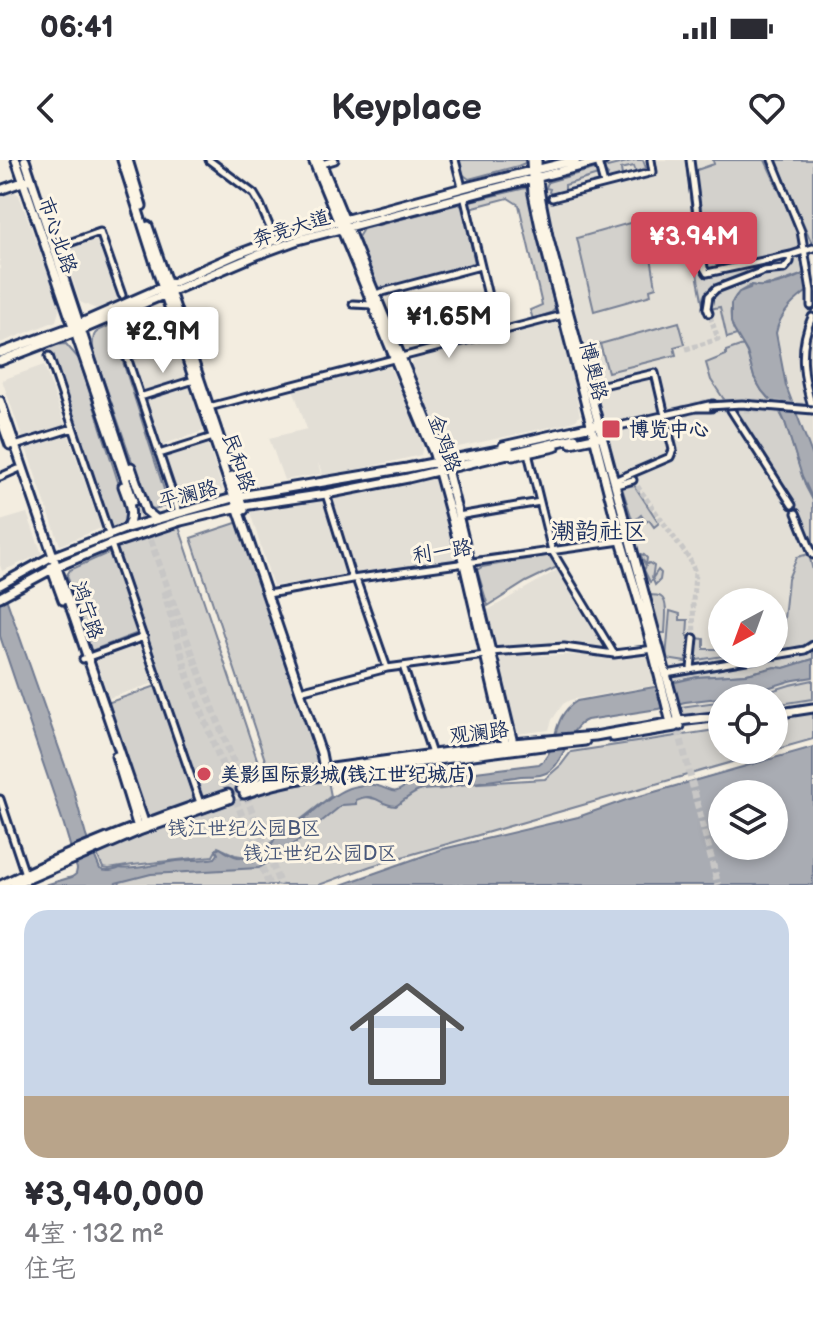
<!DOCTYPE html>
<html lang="zh">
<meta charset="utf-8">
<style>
body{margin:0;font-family:"Balsamiq Sans","LXGW WenKai TC",sans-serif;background:#f2f2f3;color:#2b2b33;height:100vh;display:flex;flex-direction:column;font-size:30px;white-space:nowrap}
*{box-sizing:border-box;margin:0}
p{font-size:26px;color:#7c7c81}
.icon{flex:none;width:44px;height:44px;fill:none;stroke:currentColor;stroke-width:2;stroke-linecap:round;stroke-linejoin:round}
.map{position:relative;height:725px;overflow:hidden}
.panel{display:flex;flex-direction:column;background:#fff;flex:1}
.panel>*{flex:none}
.needle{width:52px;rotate:221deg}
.fabs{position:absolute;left:708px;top:428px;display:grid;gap:16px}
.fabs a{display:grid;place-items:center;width:80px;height:80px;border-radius:50%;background:#fff;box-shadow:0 4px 12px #0003;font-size:40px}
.price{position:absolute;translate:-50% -68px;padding:0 18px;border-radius:8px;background:#fff;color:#222;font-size:26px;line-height:52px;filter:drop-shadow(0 2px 4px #0008)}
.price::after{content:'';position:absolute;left:50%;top:48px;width:24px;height:18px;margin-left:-12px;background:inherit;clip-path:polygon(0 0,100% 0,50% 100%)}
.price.selected{background:#d1495b;color:#fff}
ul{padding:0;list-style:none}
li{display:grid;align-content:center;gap:16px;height:424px;padding:0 24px}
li+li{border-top:2px solid #e1e1e2}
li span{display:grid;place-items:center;height:248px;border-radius:24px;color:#555}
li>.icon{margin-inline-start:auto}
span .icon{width:144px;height:144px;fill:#fffc;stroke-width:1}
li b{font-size:34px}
.status{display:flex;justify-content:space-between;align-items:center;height:56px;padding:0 40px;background:#fff;direction:ltr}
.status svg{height:22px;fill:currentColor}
header{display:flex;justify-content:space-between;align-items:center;height:104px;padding:0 24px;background:#fff;font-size:36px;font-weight:800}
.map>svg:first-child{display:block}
.built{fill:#e3dfd6;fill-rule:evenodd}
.green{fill:#d3d1cc;stroke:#778095;stroke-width:2}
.water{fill:#a9acb3;stroke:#707a91;stroke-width:2;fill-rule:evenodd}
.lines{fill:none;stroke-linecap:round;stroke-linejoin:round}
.minor-tunnel{stroke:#c8c7c6;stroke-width:5;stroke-dasharray:5 2.5;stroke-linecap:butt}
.major-tunnel{stroke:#c8c7c6;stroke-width:7;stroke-dasharray:7 3.5;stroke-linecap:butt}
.minor-casing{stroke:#1b2f5e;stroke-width:11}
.major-casing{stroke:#1b2f5e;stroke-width:13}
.minor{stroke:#fcf5e5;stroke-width:5}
.major{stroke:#fcf5e5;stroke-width:7}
.minor-bridge-casing{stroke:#1b2f5e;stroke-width:11;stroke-linecap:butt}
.minor-bridge{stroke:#fcf5e5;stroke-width:5}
.poi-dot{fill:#d1495b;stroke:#fcf5e5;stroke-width:3}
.labels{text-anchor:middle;stroke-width:6;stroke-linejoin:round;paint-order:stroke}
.street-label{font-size:20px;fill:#1b2f5e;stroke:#fcf5e5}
.poi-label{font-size:20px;font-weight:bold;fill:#1b2f5e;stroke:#fcf5e5;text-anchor:start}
.park-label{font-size:20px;fill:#49587a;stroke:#fcf5e5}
.quarter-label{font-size:24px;fill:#1b2f5e;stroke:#fcf5e5}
</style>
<div class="status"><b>06:41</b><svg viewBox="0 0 49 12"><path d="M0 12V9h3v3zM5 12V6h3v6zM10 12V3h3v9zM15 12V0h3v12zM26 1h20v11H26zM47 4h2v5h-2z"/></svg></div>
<header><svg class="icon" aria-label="back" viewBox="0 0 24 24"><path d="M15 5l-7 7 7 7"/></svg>Keyplace<svg class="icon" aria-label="heart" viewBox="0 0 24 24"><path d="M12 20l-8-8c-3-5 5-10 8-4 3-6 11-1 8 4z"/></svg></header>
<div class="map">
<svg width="813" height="725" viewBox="0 0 813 725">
<rect width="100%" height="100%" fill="#f3ede0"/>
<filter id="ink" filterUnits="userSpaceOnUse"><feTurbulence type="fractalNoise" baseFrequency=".0125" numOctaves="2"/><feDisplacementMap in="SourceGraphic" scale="16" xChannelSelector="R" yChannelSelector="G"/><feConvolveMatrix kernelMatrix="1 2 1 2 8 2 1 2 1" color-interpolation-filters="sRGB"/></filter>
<g filter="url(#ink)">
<path class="built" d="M638,0h175v541l-39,5v-8h-52v15l-41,5 -68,-253 -69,-273v-7l2,-4zM722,442h52v52h-52z
M12,30l7,5 41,112 -4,14 -56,22v-149z
M92,77l7,1 21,60 -24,11 -16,-7 -18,-55z
M555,162l6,3 19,90 -4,5 -12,4 -110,24 -10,-1 -33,-83 4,-6z
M177,182l13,35 -48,16 -13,-36z
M44,205l57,163 -41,17 -58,-165z
M389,205l22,48 12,31 -2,11 -97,22 -6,-14 3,11 -37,6 -15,-42 38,-9 -14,-40z
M190,225l14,46 -43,14 -17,-45z
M206,278l17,52 -44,12 -16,-50z
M437,318l23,83 -187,25 -23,-74z
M27,353l15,41 -40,17 -2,-6v-44z
M559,409l47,79 -35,-4 -78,3 -10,-34z
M140,480l14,43 -45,15 -14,-40z
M569,495l38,2 38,-1 4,2 7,27 -86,15 -7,4 -11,16 -3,10 -32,4 -18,-73 3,-5z"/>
<path class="green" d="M458,0h67v3l-7,3 -49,13 -8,-6z
M635,0h8l3,8 -10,4 -2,-6 -13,3 1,7 -15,4 -1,-2 2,-3 -4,-4 -1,-3z
M713,0h52l41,88 1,6 -6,4 3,16 -32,11 -3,-1 -9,3 -9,-2c-3,3 -8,4 -11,7 -13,9 -11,32 -3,43l-10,3 -7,-31 -16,3 -6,-31 -10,-106 26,-9z
M776,0h37v86z
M594,9l3,2 1,4 -33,10v6l-14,3 -2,-2 1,-3 -4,-1 2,-6z
M526,28l3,6 26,115 -4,4 -18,6 -3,-9 12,-5 -23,-100 -11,-7 -38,10 -2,-3 2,-4z
M459,44l4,3 12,56 -2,2 -89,24 -8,-3 -18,-49 5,-8z
M648,61l3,30 -9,3 2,5 7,-2 5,30 -6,2 1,6 -57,16 -17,-73 56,-16v3z
M679,162l6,22 -11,3 2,8 -68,17 -8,-28z
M111,165l58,180 -15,4 -6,-2 -55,-157c-1,-19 2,-18 18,-25z
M66,184l13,15 49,154 -5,12 -12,6 -67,-183 7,-3z
M743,185l5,10 6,22 8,14 17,20 6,11 21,65 7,13v51l-20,-49 -52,-83 -18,-21 -12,-18 -5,-17 20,-8v-4z
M634,325l25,38 -5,4 -5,-7 -3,2 -5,-7 -8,7 -11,-34z
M239,362l80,242 -49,11 -79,-237z
M179,367l85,253 -61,20 -87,-254z
M108,393l4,2 26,78 -47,18 -24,-76 3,-5z
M640,394l4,1 3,3 -1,7 3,-2 5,3 -2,13 6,-9 3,3 -1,7 -5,5 -2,-5 -3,2 -6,-12 2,-4z
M809,394l4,17v72l-8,5 -21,4 -3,-3 7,-70 9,-22z
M550,395l7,12 -31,15 -38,24 -11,-36 5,-3z
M647,435c2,0 12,0 14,2 8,5 4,27 4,36h-8z
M670,451l10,3v6h8l-1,16 2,1 -3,25 -20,-3z
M697,478l7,1v10h18v5l8,1 -33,5z
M813,488v11l-29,9 -9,-1 -28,7 -50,3 -25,6 1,-7 132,-23z
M813,520v19l-39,6v-7h-26l42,-13z
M156,526l39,115 -52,18 -39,-115z
M717,542l5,1v9l-39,6 -3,-11z
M813,551v28l-39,11v-31z
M722,569v21h52l-403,116 -52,19h-199l-3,-11 146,-12 88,-68 44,9 20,-13 32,-5 98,-6 16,-14 10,-13z
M328,621l3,15 -68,53 -16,8 -12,-2 -17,-8 -5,9 -80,9 -24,4 -6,-1 -7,-16 178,-64z"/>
<path class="water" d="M813,107v20c-17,12 -33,25 -37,46l10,53 27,71v43l-11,-24 -17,-54 -5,-11 -18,-20 -8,-14 -7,-25 -13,-22 -3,-8v-18l8,-12 11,-4 1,-3c19,5 47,-6 62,-18z
M0,421l73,207 13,48 14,33c6,4 13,2 20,-1 11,3 37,-4 50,-6 15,-3 30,-1 45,-4l3,-4 -2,-4 4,-2c24,18 53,12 57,-20h3l3,5h5c14,-13 44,-39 61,-45 7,-2 18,-5 25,-3 23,5 16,14 39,-5l126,-16c21,-14 10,-46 38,-63l77,-14 43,-10 50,-3 28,-7 9,1 29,-9v18c-9,2 -18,2 -26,5 -26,7 -43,17 -69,16l-33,4 -27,7 -71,11c-20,8 -20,37 -36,50 -11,9 -23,4 -36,7 -21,3 -41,6 -62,9 -12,6 -22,1 -34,5 -8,3 -16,10 -23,15 -19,-1 -19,-15 -40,-6v4l-14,1 -63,51 -20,12 -108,6 -35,9 -2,2h-69l27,-8 4,-3 1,-5 -13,-44 -64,-189z
M813,587v138h-472l102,-36 135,-32 48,-17zM722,634h52v52h-52z"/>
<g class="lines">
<path class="minor-tunnel" d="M686,189l32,-10 -9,-26
M633,320l57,80 5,12 -2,30 1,36"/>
<path class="major-tunnel" d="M661,254l43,-11 50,-1 59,5
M651,261l57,-13 73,2
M574,274l24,-5
M137,340l30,87 113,298
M622,369l9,33
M164,431l24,86 81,208
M676,560l42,165"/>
<defs>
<path id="minor" d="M209,0l45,34 6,10 13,31
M455,0l6,23
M690,0l14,108 3,5 84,-18 22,-7
M772,0l29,71 10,60v15
M598,2l6,22
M322,4l13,-4
M552,38l101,-26 -2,-12
M465,40l32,133
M55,88l45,-16 22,63
M375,134l105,-28
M353,144l19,1
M709,153l-2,-5 2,-12 7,-7 47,-18 21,-2 6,-7 1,-7
M812,157c-14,31 -9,61 1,93
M115,161l64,192
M49,196l59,175
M126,196l53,-18
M590,228l65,-15 18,77 -3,7 -56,24
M140,237l54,-17
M209,247l354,-92
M698,248h13
M731,250l61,95
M602,270l111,-26
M15,286l58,-18
M528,293l24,98 62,103
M159,294l54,-17
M0,317l18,-8
M616,325l17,-5
M326,334l26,85
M796,353l17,42
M458,356l82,-14
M111,384l89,259
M356,419l31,89
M268,434l84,-15 269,-38
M490,492l74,-5 50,7 40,-5
M83,499l61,-22
M403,506l29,88
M691,509l3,-31
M666,514l139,-24 8,-5
M300,531l87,-23 98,-13
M0,639l25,75"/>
<path id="major" d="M16,0l117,341
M25,0l104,315
M122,0l43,135 156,458 4,21
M128,0l14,46
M313,0l121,294 30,110 43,185
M320,0l127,309 66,274 -1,5
M531,0l2,34 7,33 81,314 26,87 25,99
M537,0c0,26 6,50 11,76l132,490
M0,30l28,-10
M148,66l79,234
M0,193l79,-29 159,-70 54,-20 178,-48 106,-26
M0,201l81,-31 176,-75 41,-15 306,-80
M0,241l146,427
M0,257l10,28
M571,283l27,-6
M503,286l93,-21
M513,296l42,-9
M131,307l15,44 10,8
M232,316l12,34
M123,326c5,14 12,28 4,42
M51,407l12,33
M0,425l49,-27 78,-30 113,-32 167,-28 102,-20
M0,437l56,-30 55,-23 70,-23 62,-15 83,-12 82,-16 167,-40
M774,554l39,-6
M613,577l62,-10
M116,596l23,75
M241,629l26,-9 58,-11 188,-26 82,-7 84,-15 43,-5
M244,634c48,-17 100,-22 151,-28 63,-9 126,-18 190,-25
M1,725c73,-36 149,-65 227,-91
M14,725l125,-54 90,-32"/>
</defs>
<use href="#minor" class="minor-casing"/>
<use href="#major" class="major-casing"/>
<use href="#minor" class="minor"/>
<use href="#major" class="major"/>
<defs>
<path id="minor-bridge" d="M709,246l33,-2 71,6"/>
</defs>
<use href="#minor-bridge" class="minor-bridge-casing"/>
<use href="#minor-bridge" class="minor-bridge"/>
</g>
</g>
<g class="poi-dot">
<rect x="601" y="259" width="20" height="20" rx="4"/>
<circle cx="204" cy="614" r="8"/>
</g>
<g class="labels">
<g class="street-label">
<text transform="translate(291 68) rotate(-18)" y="7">奔竞大道</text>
<text transform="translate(58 75) rotate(71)" y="7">市心北路</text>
<text transform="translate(594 211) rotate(76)" y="7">博奥路</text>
<text transform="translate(445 283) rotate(70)" y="7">金鸡路</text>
<text transform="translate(239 302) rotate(71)" y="7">民和路</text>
<text transform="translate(188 334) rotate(-15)" y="7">平澜路</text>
<text transform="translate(442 391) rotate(-9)" y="7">利一路</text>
<text transform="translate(88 450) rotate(72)" y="7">鸿宁路</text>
<text transform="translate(479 572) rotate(-7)" y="7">观澜路</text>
</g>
<g class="poi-label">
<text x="629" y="276">博览中心</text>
<text x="220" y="621">美影国际影城(钱江世纪城店)</text>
</g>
<g class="park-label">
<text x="244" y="675">钱江世纪公园B区</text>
<text x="320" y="700">钱江世纪公园D区</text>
</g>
<g class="quarter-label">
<text x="599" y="379">潮韵社区</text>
</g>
</g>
</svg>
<div class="fabs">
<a><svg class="needle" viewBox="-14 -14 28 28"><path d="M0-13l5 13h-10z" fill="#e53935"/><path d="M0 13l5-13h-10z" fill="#7c7c81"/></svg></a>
<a><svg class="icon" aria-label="locate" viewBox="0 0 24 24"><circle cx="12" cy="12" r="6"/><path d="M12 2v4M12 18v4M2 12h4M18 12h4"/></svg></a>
<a><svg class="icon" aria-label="layers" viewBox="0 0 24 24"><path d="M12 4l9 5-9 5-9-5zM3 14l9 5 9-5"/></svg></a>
</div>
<b class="price selected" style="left:694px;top:120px">¥3.94M</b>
<b class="price" style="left:449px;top:200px">¥1.65M</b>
<b class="price" style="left:163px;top:215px">¥2.9M</b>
</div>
<section class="panel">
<ul>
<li><span style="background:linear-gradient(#c9d6e8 75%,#b9a48a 0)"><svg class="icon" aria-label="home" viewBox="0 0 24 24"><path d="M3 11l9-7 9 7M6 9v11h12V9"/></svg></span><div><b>¥3,940,000</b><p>4室 · 132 m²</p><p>住宅</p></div></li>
</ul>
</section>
